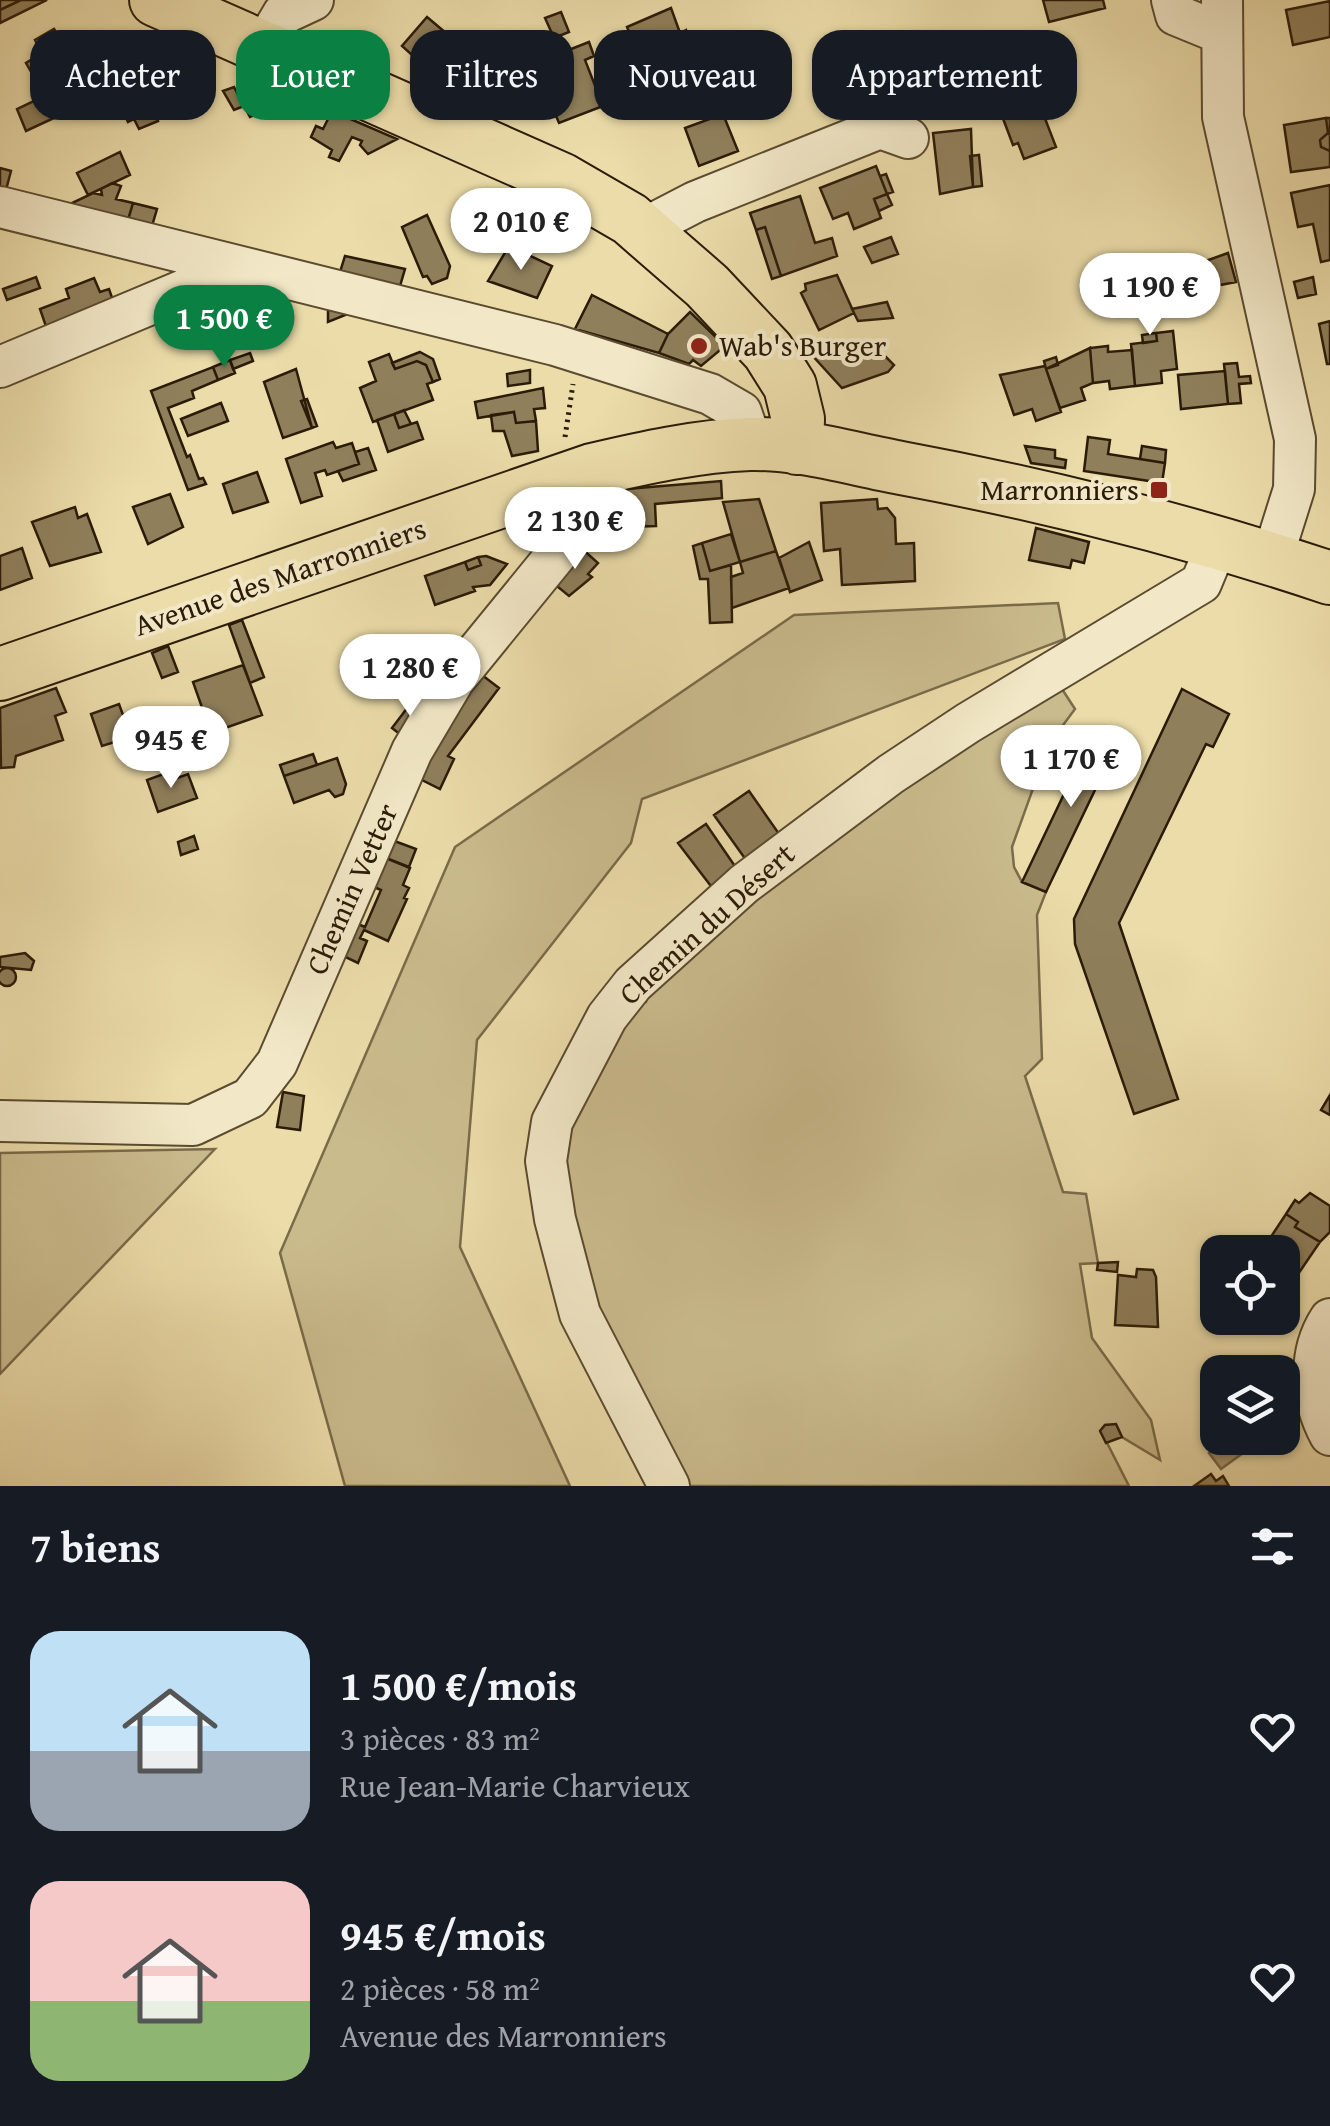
<!DOCTYPE html>
<html lang="fr">
<meta charset="utf-8">
<style>
body{margin:0;font-family:"Gentium Book Plus",serif;background:#20242c;color:#f1f3f6;height:100vh;display:flex;flex-direction:column;font-size:38px;white-space:nowrap}
*{box-sizing:border-box;margin:0}
p{font-size:32px;color:#9ea1a6}
.icon{flex:none;width:55px;height:55px;fill:none;stroke:currentColor;stroke-width:2;stroke-linecap:round;stroke-linejoin:round}
.map{position:relative;height:1486px;overflow:hidden}
.panel{display:flex;flex-direction:column;background:#171b24;flex:1}
.panel>*{flex:none}
.banner{position:absolute;left:30px;top:30px;width:1270px;height:90px;display:flex;gap:20px}
.tools{position:absolute;left:1200px;top:1235px;display:grid;gap:20px}
.tools a{display:grid;place-items:center;width:100px;height:100px;border-radius:20px;background:#171b24;box-shadow:0 2px 8px #0004;font-size:50px}
.price{position:absolute;translate:-50% -85px;padding:0 22px;border-radius:35px;background:#fff;color:#222;font-size:32px;line-height:65px;filter:drop-shadow(0 2px 5px #0008)}
.price::after{content:'';position:absolute;left:50%;top:60px;width:30px;height:22px;margin-left:-15px;background:inherit;clip-path:polygon(0 0,100% 0,50% 100%)}
.price.current{background:#0b8043;color:#fff}
ul{padding:0;list-style:none}
li{display:flex;align-items:center;gap:30px;height:250px;padding:0 30px}
li span{display:grid;place-items:center;flex:none;width:280px;height:200px;border-radius:30px;color:#555}
li>.icon{margin-inline-start:auto}
span .icon{width:120px;height:120px;fill:#fffc;stroke-width:1}
li b{font-size:42px}
h2{display:flex;justify-content:space-between;align-items:center;height:120px;padding:0 30px;font-size:42px}
.tag{padding:0 35px;border-radius:30px;background:#171b24;box-shadow:0 2px 8px #0004;font-size:35px;line-height:90px}
.tag.current{background:#0b8043;color:#fff}
.map>svg:first-child{display:block}
.green{fill:#cabb8d;stroke:#7a6b4a;stroke-width:2.5}
.water{fill:#aa9a72;stroke:#776747;stroke-width:2.5}
.building{fill:#8f7f5b;stroke:#2b1b07;stroke-width:2.5}
.lines{fill:none;stroke-linecap:round;stroke-linejoin:round}
.minor-casing{stroke:#5b4b30;stroke-width:44}
.major-casing{stroke:#2b1b07;stroke-width:56}
.path{stroke:#2b1b07;stroke-width:5;stroke-dasharray:2.5 5;stroke-linecap:butt}
.minor{stroke:#f2e8c7;stroke-width:40}
.major{stroke:#ebdca9;stroke-width:52}
.poi-dot{fill:#8f2418;stroke:#f2e8c7;stroke-width:4}
.labels{text-anchor:middle;stroke-width:8;stroke-linejoin:round;paint-order:stroke}
.poi-label{font-size:30px;fill:#2b1b07;stroke:#f2e8c7;text-anchor:start}
.street-label{font-size:30px;fill:#2b1b07;stroke:#f2e8c7}
</style>
<div class="map">
<svg width="1330" height="1486" viewBox="0 0 1330 1486">
<rect width="100%" height="100%" fill="#ebdca9"/>
<filter id="stains"><feTurbulence type="fractalNoise" baseFrequency=".002" numOctaves="4"/><feColorMatrix values="0 0 0 0 .2 0 0 0 0 .09 0 0 0 0 .02 0 0 0 .5 -.17"/></filter>
<radialGradient id="worn" r=".72"><stop offset=".6" stop-color="#630" stop-opacity="0"/><stop offset="1" stop-color="#630" stop-opacity=".3"/></radialGradient>
<path class="green" d="M1058,603l7,36 -423,160 -11,44 -154,197 -17,207 110,239h-225l-65,-233 175,-406 339,-232z
M1062,689l13,20 -26,35 -37,103 2,20 8,15 24,10 -9,23 5,144 -17,17 38,116 23,2 12,69 -18,1 12,74 59,82 9,40 -38,-23 -6,-12h-11l-4,6 28,55h-441l-99,-184 -28,-126 9,-69 65,-105h11l4,-18 288,-230z
M215,1149l-215,225v-221z"/>
<path class="water" d="M1229,1438h19l6,7 -33,24 -12,-16z"/>
<path class="building" d="M0,0h21l-21,10z
M21,0h26l-47,23v-13z
M1043,0h60l2,8 -56,14z
M1330,1v36l-37,8 -7,-35z
M671,8l9,25 6,-3 8,36 -16,7 -4,-9 -13,5 7,17 -24,11 -12,-32 21,-9 -6,-15 -12,5 -8,-19z
M561,12l8,20 -15,6 -9,-20z
M427,17l32,27 -26,30 -31,-28z
M54,29l31,47 -40,20 -19,-33 16,-10 -7,-13z
M589,42l5,14 -9,4 18,46 -44,17 -5,-12 -18,7 -18,-45 45,-15 -2,-5z
M693,50l7,14 -6,2 -6,-14z
M148,64l18,41 -13,6 5,10 -19,8 -5,-10 -6,3 -18,-40z
M92,73l9,23 -75,35 -9,-22z
M246,74l50,22 -46,21 -13,-24z
M775,78l8,22 -21,7 -8,-21z
M1033,86l3,9 -16,6 -3,-9z
M234,87l10,19 -10,4 -11,-19z
M1017,92l3,9 16,-6 20,52 -32,12 -6,-16 -5,2 -17,-45z
M332,111l65,28 -29,15 -8,-9 2,-4 -10,-4 -13,24 -10,-4 3,-7 -21,-13 5,-11 7,3z
M723,114l15,37 -39,15 -14,-38z
M1326,118l2,15 -8,7 1,7 9,4v16l-39,5 -7,-47z
M1326,118h4v33l-9,-4 -1,-7 8,-7z
M971,129l2,58 -33,7 -7,-61z
M120,152l10,23 -42,20 -11,-22z
M979,155l3,31 -9,1 -3,-31z
M876,166l11,28 -13,5 7,19 -27,11 -6,-16 -15,6 -13,-31z
M0,168l11,3 -5,19 -6,-2z
M886,174l7,18 -6,2 -7,-18z
M112,183l9,3 -5,13 17,4 -5,17 -60,-15 25,-12 9,2 -1,-6z
M1330,185v75l-9,2 -8,-38 -15,3 -7,-34z
M887,194l5,11 -13,6 -5,-12z
M800,196l15,47 17,-5 5,18 -56,20 -16,-49 -9,3 -6,-17z
M133,203l24,6 -5,17 -24,-6z
M427,215l23,51 -3,12 -15,6 -5,-8 -4,1 -21,-50z
M765,227l16,49 -9,3 -16,-49z
M891,237l7,17 -26,9 -8,-16z
M509,246l43,20 -15,32 -49,-17z
M1228,253l8,29 -68,13 -2,-20z
M345,256l60,13 -5,17 -60,-14z
M837,275l17,38 -35,17 -18,-37 5,-3 -1,-6z
M1166,275l1,10 -38,14 -3,-10z
M36,277l4,11 -33,12 -4,-11z
M1313,277l3,17 -18,4 -4,-16z
M94,278l6,14 9,-3 7,20 -66,29 -10,-29 29,-11 -3,-9z
M242,283l12,36 -52,17 -13,-32z
M592,295l76,39 -9,19 -84,-24z
M887,302l6,16 -35,3 -6,-12z
M328,305l27,6 -27,11z
M690,312l35,34 -24,20 -8,-6 -4,4 -30,-11 9,-19z
M1330,321v43h-3l-8,-40z
M1173,331l4,38 -16,2 1,12 -27,3 -4,-42 26,-3 -1,-8z
M1156,333l1,8 -14,2 -1,-8z
M828,339l23,25 14,-12 5,5 9,-7 15,15 -6,7 -46,16 -32,-35z
M1108,346v6l24,-2 3,36 -25,3 -1,-8 -16,2 -3,-35z
M1090,348l3,35 -12,5 4,12 -25,8 -14,-39z
M420,352l13,7 7,20 -7,3 -7,-17 -9,-4 -22,8 -3,-6z
M250,353l3,8 -20,8 -3,-9z
M389,354l6,15 22,-8 9,4 7,17 -6,2 6,16 -60,22 -13,-34 16,-7 -7,-19z
M1056,357l2,8 -12,4 -2,-8z
M230,360l5,13 -17,7 -5,-13z
M1237,363l2,14 11,-1 1,7 -12,1 2,19 -13,1 -4,-40z
M1045,366l16,46 -25,9 -4,-12 -18,6 -14,-40z
M213,367l5,13 -26,11 2,7 -26,10 19,49 3,-2 9,24 4,-1 3,6 -18,6 -37,-99z
M296,369l16,59 -29,10 -19,-56z
M530,370v13l-22,3 -1,-12z
M1225,371l3,33 -47,5 -3,-34z
M543,388l2,20 -11,1 2,12 -20,2 -2,-11 -36,6 -3,-16z
M307,399l10,27 -5,2 -11,-27z
M221,403l7,18 -40,15 -7,-17z
M404,410l7,14 -12,4 -5,-14z
M514,412l2,11 20,-2 2,30 -26,5 -8,-25h-11l-2,-16z
M394,414l5,14 18,-6 6,17 -35,13 -11,-32z
M1088,437l22,3 -2,14 57,9 -3,20 -78,-12z
M333,442l3,6 16,-5 7,21 -32,11 -2,-5 -10,3 7,23 -21,7 -15,-44z
M1025,446l30,4v8l11,2 -1,8 -34,-5z
M1142,446l24,4 -1,13 -25,-4z
M368,448l8,22 -33,11 -5,-10 21,-7 -4,-12z
M257,472l11,30 -35,11 -10,-29z
M721,481l1,17 -67,6 1,22 -28,1 -1,-38z
M170,494l13,33 -35,17 -15,-37z
M759,499l17,52 -36,11 -17,-60z
M877,499l1,10 9,-1 8,10 1,26 18,-1 1,38 -73,4 -2,-36 -16,2 -3,-48z
M75,507l3,11 9,-4 14,38 -51,14 -18,-44z
M1036,528l53,14 -5,21 -12,-3 -2,8 -41,-8z
M731,534l9,28 -30,9 -8,-28z
M809,542l13,38 -32,12 -11,-34z
M702,543l8,28 21,-6 1,57 -22,1 -2,-44h-8l-7,-33z
M580,547l18,16 -10,11 4,3 -23,19 -17,-14z
M22,548l10,30 -32,12v-34z
M776,551l13,37 -57,20 -1,-31 12,-4 -3,-11z
M486,556l21,8 -17,21 -17,2 2,4 -40,14 -10,-29 40,-14 3,8 13,-5 -3,-8z
M478,557l3,8 -13,5 -3,-8z
M242,620l22,57 -14,6 -21,-58z
M168,646l10,26 -16,6 -10,-25z
M243,665l19,50 -51,18 -18,-51z
M478,672l21,16 -51,68 6,3 -14,30 -24,-12z
M56,688l10,24 -11,4 8,24 -47,16 -2,11 -13,1 -1,-60z
M1182,689l47,25 -16,33 -7,-3 -87,179 59,176 -44,15 -59,-170 -1,-25z
M414,699l14,12 -23,27 -13,-10z
M119,704l12,33 -29,9 -11,-32z
M1096,727l24,11 -74,154 -24,-10z
M313,754l4,11 -33,11 -4,-11z
M337,758l9,26 -3,10 -8,3 -6,-7 -35,13 -10,-27z
M166,773l3,8 19,-7 9,24 -39,14 -11,-32z
M749,791l35,50 -33,26 -37,-52z
M706,824l35,51 -24,19 -39,-51z
M194,836l4,13 -17,6 -3,-13z
M389,839l27,10 -7,18 -28,-11z
M381,856l29,12 -7,17 6,3 -5,10 3,1 -19,42 -24,-11 -4,8 7,3 -9,22 -19,-9 14,-32 12,5 16,-37 -12,-5z
M25,953l9,8 -3,9 -31,-3v-10z
M-2 977a9 9 0 1 1 18 0a9 9 0 1 1-18 0Z
M283,1092l21,4 -4,34 -23,-3z
M1330,1095v20l-9,-5z
M1310,1193l20,13v26l-10,10 -25,-15 3,-5 -12,-8 9,-14 4,3z
M1286,1214l12,8 -3,5 25,15 -26,38 -12,-8v-20h-21z
M1118,1262l-1,10 -20,-2 1,-7z
M1137,1269l16,1 3,7 2,50 -43,-2 3,-50 18,2z
M1116,1424l6,13 -16,6 -6,-12 5,-6z
M1211,1474l5,7 7,-5 6,10h-35z"/>
<g class="lines">
<defs>
<path id="minor" d="M1172,0l4,15 44,18
M1222,0l1,117 72,322 -1,50 -22,70
M264,46l19,-32 30,-14
M0,207l555,138 155,49 31,18 11,32
M643,229l52,-27 185,-74 28,10
M0,367l239,-100
M0,1121l193,4 57,-27 27,-35 135,-312 42,-71 128,-157 9,-28 1,-25
M1330,1319c-23,35 -19,81 0,116
M669,1486l-89,-172 -25,-95 -9,-58 6,-39 55,-105 26,-33 111,-100 147,-110 77,-51 233,-140 17,-41"/>
<path id="major" d="M156,0l405,179 69,40 77,67 61,65 22,35 8,33 -1,29
M0,674l592,-204c51,-12 105,-24 158,-26 50,-1 102,15 151,24 145,27 289,63 429,110"/>
</defs>
<use href="#minor" class="minor-casing"/>
<use href="#major" class="major-casing"/>
<path class="path" d="M565,437l8,-53"/>
<use href="#minor" class="minor"/>
<use href="#major" class="major"/>
</g>
<g class="poi-dot">
<circle cx="699" cy="346" r="10"/>
<rect x="1149" y="480" width="20" height="20" rx="5"/>
</g>
<g class="labels">
<g class="poi-label">
<text x="719" y="356">Wab's Burger</text>
<text x="1139" y="500" text-anchor="end">Marronniers</text>
</g>
<g class="street-label">
<text transform="translate(280 577) rotate(-19)" y="10">Avenue des Marronniers</text>
<text transform="translate(352 889) rotate(-66)" y="10">Chemin Vetter</text>
<text transform="translate(707 924) rotate(-42)" y="10">Chemin du Désert</text>
</g>
</g>
<rect width="100%" height="100%" filter="url(#stains)"/>
<rect width="100%" height="100%" fill="url(#worn)"/>
</svg>
<div class="tools">
<a><svg class="icon" aria-label="locate" viewBox="0 0 24 24"><circle cx="12" cy="12" r="6"/><path d="M12 2v4M12 18v4M2 12h4M18 12h4"/></svg></a>
<a><svg class="icon" aria-label="layers" viewBox="0 0 24 24"><path d="M12 4l9 5-9 5-9-5zM3 14l9 5 9-5"/></svg></a>
</div>
<b class="price" style="left:521px;top:273px">2 010 €</b>
<b class="price" style="left:1150px;top:338px">1 190 €</b>
<b class="price current" style="left:224px;top:370px">1 500 €</b>
<b class="price" style="left:575px;top:572px">2 130 €</b>
<b class="price" style="left:410px;top:719px">1 280 €</b>
<b class="price" style="left:171px;top:791px">945 €</b>
<b class="price" style="left:1071px;top:810px">1 170 €</b>
<div class="banner">
<a class="tag">Acheter</a>
<a class="tag current">Louer</a>
<a class="tag">Filtres</a>
<a class="tag">Nouveau</a>
<a class="tag">Appartement</a>
</div>
</div>
<section class="panel">
<h2>7 biens<svg class="icon" aria-label="filters" viewBox="0 0 24 24"><path d="M4 7h16M4 17h16"/><circle cx="9" cy="7" r="2"/><circle cx="15" cy="17" r="2"/></svg></h2>
<ul>
<li><span style="background:linear-gradient(#bfe0f5 60%,#9aa5b1 0)"><svg class="icon" aria-label="home" viewBox="0 0 24 24"><path d="M3 11l9-7 9 7M6 9v11h12V9"/></svg></span><div><b>1 500 €/mois</b><p>3 pièces · 83 m²</p><p>Rue Jean-Marie Charvieux</p></div><svg class="icon" aria-label="heart" viewBox="0 0 24 24"><path d="M12 20l-8-8c-3-5 5-10 8-4 3-6 11-1 8 4z"/></svg></li>
<li><span style="background:linear-gradient(#f6c9c9 60%,#8fb573 0)"><svg class="icon" aria-label="home" viewBox="0 0 24 24"><path d="M3 11l9-7 9 7M6 9v11h12V9"/></svg></span><div><b>945 €/mois</b><p>2 pièces · 58 m²</p><p>Avenue des Marronniers</p></div><svg class="icon" aria-label="heart" viewBox="0 0 24 24"><path d="M12 20l-8-8c-3-5 5-10 8-4 3-6 11-1 8 4z"/></svg></li>
</ul>
</section>
